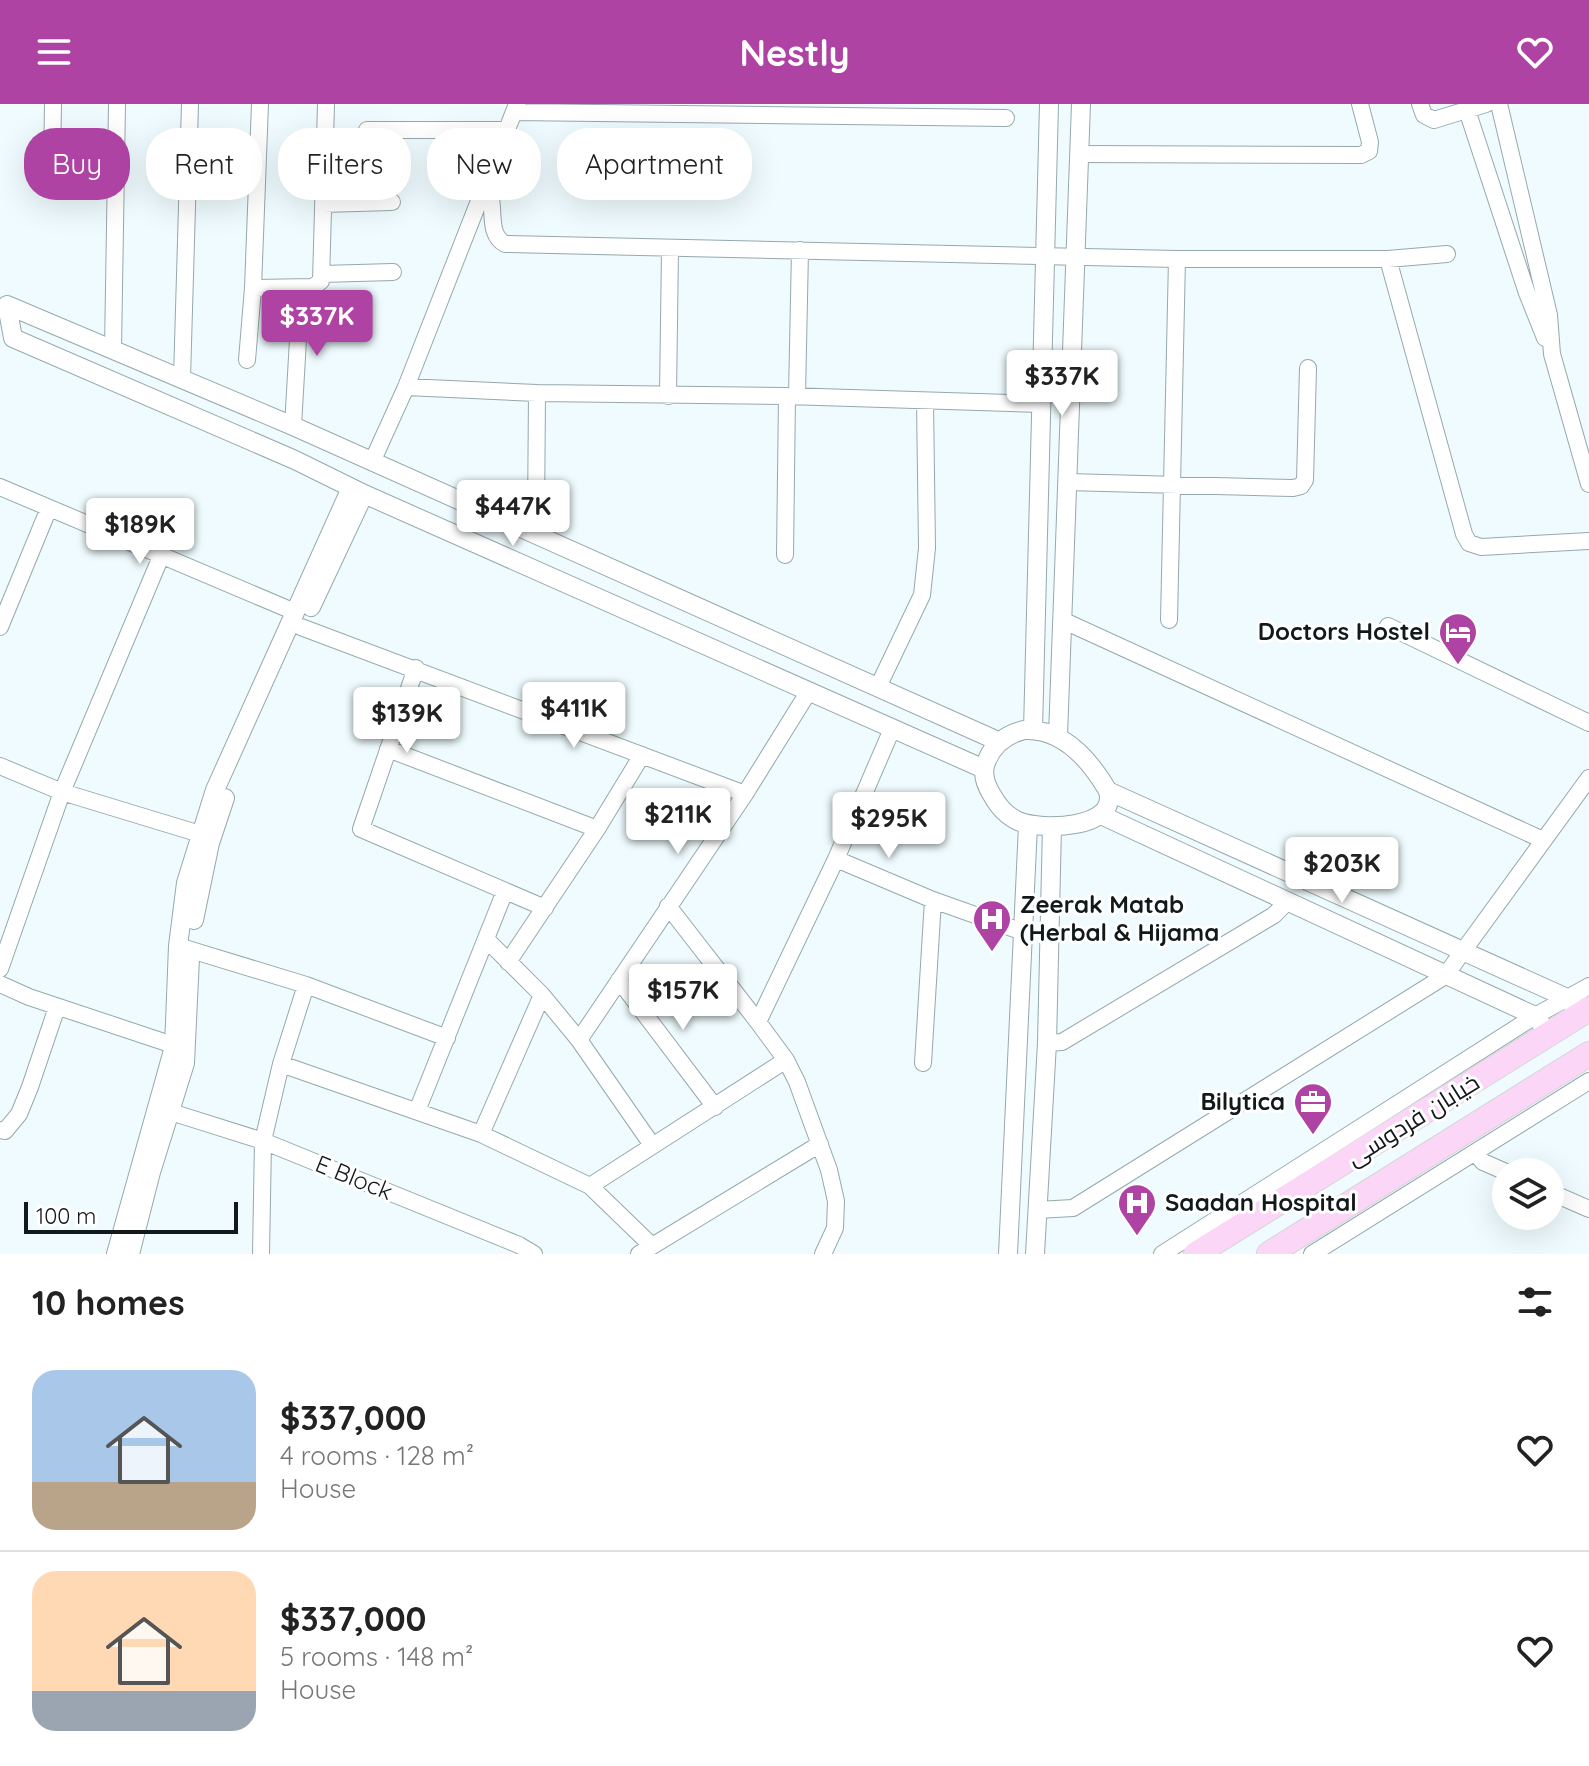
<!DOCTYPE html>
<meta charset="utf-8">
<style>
body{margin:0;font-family:Quicksand,Cairo,sans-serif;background:#f6f6f6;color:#222;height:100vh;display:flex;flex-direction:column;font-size:30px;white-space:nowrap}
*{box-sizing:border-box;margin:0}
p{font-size:26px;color:#767676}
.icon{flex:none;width:44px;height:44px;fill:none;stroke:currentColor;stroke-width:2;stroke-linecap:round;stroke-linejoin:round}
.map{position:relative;height:1150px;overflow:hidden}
.drawer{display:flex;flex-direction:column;background:#fff;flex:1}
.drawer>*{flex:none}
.hud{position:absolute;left:24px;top:24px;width:800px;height:72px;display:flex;gap:16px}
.controls{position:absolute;left:1492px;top:1054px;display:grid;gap:16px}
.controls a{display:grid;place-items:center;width:72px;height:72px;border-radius:50%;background:#fff;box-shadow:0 8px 32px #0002;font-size:40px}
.scale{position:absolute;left:24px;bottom:20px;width:214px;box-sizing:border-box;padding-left:8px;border:4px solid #12191b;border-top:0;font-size:22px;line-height:28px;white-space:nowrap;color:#12191b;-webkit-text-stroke:6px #fff;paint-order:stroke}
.price{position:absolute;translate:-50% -68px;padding:0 18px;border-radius:8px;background:#fff;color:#222;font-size:26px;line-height:52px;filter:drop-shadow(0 2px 4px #0008)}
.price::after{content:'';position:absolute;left:50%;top:48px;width:24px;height:18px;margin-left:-12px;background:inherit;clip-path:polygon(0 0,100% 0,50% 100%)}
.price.selected{background:#ae43a4;color:#fff}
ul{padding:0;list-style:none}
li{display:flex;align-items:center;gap:24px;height:200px;padding:0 32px}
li+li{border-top:2px solid #e0e0e0}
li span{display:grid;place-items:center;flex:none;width:224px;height:160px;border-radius:24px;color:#555}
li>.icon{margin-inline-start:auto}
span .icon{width:96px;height:96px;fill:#fffc;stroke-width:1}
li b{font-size:34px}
h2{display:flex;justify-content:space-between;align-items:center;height:96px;padding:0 32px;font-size:34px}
.pill{padding:0 28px;border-radius:32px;background:#fff;box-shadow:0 8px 32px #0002;font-size:28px;line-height:72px}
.pill.selected{background:#ae43a4;color:#fff}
header{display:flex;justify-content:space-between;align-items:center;height:104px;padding:0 32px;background:#ae43a4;color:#fff;font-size:36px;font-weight:700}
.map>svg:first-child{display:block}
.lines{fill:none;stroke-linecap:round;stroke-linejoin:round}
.minor-casing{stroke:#95a9ac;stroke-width:18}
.tertiary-casing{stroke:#95a9ac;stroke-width:20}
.primary-casing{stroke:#d4d6d6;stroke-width:26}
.minor{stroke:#fff;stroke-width:16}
.tertiary{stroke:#fff;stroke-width:18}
.primary{stroke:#fcd6f7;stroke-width:24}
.labels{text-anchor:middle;stroke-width:6;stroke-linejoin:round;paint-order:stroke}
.poi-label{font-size:24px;font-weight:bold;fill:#12191b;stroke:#fff;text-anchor:end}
.street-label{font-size:24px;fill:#12191b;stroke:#fff}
</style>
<header><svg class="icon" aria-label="menu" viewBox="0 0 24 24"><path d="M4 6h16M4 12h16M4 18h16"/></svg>Nestly<svg class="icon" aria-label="heart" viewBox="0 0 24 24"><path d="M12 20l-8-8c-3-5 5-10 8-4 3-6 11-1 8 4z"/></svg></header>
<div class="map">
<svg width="1589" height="1150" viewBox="0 0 1589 1150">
<rect width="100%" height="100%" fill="#effbfe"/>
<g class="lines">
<defs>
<path id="minor" d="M1420,0l4,11 10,5 52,-16
M1499,0l50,211 3,39 37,130
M1467,6l60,183 18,45
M514,8l492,6
M367,26h139
M1080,50l281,1 8,-4 1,-9 -10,-38
M52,63l1,-63
M483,87l8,8c3,16 -2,36 14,45l672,15h211l59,-5
M323,100l69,-2
M1388,155l76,275 5,9 12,4 108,-6
M322,170l71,-2
M253,184l60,-1 8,-6 5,-177
M113,245l4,-245
M247,256l6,-72 7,-184
M182,274l8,-274
M406,283l131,6 250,3 254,8
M668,292l2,-147
M797,292l3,-146
M293,322l8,-138
M372,358l34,-75 111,-283
M1067,378l226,6 8,-2 4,-6 3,-112
M0,383l295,125
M531,429l5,-13 1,-127
M785,451l2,-159
M1062,516l481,220
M1169,516l8,-361
M1388,522l201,97
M0,523l49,-119
M301,523l444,167
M416,564l-55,161 184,79
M878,583l44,-92 5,-47 -2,-147
M892,625l-56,130 97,41 90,32
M388,645l209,80
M0,662l62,26 148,45
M668,802l90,116 28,38 11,22 32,88 7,31 -1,27 -12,26
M487,836l55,55 37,45 73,105
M178,842l128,39 141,53
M508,858l89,-133 45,-74
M0,865l62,-177 100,-238
M619,876l96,127
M0,880l29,13 156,52
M542,891l-61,139 109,52 62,60
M758,918l78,-163
M579,936l166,-246 64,-103
M1047,939l15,-1 212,-127 12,-12
M923,959l10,-163
M281,960l200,70
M417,1007l88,-220
M171,1008l92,29 256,104 15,9
M0,1026l5,1 14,-17 11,-27 27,-80
M1475,1049l8,9 23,10
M590,1082l196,-126
M1550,1088l39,17
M1037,1106l36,-2 372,-232 144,-198
M261,1150l2,-113 18,-77 25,-79
M639,1150l181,-110
M1162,1150l373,-238 54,-30
M1312,1150l277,-173"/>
<path id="tertiary" d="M311,503l53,-113
M1024,626c39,-2 66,30 84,61 11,38 -67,40 -90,30 -11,-5 -20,-15 -26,-26 -7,-11 -11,-23 -5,-35 7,-17 21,-26 37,-30z
M1033,626l16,-626
M1058,632l23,-632
M984,665l-620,-275 -69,-34 -282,-122 -6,-33 286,121 707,316
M1108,687l459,207 15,16
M1101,711l434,201 14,18
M194,816l16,-77 15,-45
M116,1150l58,-207 4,-101 8,-63 29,-93 136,-302
M130,1150l21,-82 34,-109 5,-105
M1008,1150l20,-429
M1035,1150l12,-211 5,-217"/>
<path id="primary" d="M1196,1150l393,-245
M1269,1150l320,-200"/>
</defs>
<use href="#minor" class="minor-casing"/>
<use href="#tertiary" class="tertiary-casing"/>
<use href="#primary" class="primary-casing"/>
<use href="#minor" class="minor"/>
<use href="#tertiary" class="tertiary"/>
<use href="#primary" class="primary"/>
</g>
<defs>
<symbol id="hotel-pin" viewBox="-11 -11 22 30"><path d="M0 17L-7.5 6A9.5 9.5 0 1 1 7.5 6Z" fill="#ae43a4" stroke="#fff"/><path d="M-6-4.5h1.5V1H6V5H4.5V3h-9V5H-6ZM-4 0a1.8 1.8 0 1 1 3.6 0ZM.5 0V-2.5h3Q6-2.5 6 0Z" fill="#fff"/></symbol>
<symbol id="hospital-pin" viewBox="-11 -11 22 30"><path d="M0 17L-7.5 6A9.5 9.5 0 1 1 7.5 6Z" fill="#ae43a4" stroke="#fff"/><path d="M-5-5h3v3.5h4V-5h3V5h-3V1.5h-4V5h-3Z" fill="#fff"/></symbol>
<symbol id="office-pin" viewBox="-11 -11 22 30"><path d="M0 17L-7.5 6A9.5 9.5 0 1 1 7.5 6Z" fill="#ae43a4" stroke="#fff"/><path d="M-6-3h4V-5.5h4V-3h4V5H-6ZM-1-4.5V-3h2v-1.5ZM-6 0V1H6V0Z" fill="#fff"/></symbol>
</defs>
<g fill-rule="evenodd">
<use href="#hotel-pin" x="1436" y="506" width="44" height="60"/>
<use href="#hospital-pin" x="970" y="793" width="44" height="60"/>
<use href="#office-pin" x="1291" y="976" width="44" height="60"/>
<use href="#hospital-pin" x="1115" y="1077" width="44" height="60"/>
</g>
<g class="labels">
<g class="poi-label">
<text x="1430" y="536">Doctors Hostel</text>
<text x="1020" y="809" text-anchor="start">Zeerak Matab<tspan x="1020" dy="28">(Herbal &amp; Hijama</tspan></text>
<text x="1285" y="1006">Bilytica</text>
<text x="1165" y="1107" text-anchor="start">Saadan Hospital</text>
</g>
<g class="street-label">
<text transform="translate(1413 1016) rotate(-32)" y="8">خیابان فردوسی</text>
<text transform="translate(354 1074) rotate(22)" y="8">E Block</text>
</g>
</g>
</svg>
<div class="controls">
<a><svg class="icon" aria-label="layers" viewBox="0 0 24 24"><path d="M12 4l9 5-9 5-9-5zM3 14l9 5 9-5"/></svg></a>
</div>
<div class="scale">100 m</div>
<b class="price selected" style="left:317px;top:254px">$337K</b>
<b class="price" style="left:1062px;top:314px">$337K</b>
<b class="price" style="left:513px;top:444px">$447K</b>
<b class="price" style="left:140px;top:462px">$189K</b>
<b class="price" style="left:574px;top:646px">$411K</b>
<b class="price" style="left:407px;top:651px">$139K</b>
<b class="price" style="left:678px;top:752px">$211K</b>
<b class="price" style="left:889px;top:756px">$295K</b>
<b class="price" style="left:1342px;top:801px">$203K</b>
<b class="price" style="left:683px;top:928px">$157K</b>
<div class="hud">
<a class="pill selected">Buy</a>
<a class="pill">Rent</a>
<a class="pill">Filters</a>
<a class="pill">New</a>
<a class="pill">Apartment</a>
</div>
</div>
<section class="drawer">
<h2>10 homes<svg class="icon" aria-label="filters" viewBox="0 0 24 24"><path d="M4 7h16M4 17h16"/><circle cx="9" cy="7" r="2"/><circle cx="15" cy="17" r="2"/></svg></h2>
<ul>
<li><span style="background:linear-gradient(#a9c7e8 70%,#b9a48a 0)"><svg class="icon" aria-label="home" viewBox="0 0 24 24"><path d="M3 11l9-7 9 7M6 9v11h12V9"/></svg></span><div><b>$337,000</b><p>4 rooms · 128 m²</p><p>House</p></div><svg class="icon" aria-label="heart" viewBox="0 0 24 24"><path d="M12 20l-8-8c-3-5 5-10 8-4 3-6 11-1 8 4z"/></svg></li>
<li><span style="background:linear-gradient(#ffd9b3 75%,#9aa5b1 0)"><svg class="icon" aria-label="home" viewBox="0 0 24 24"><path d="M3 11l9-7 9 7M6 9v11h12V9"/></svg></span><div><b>$337,000</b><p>5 rooms · 148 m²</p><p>House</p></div><svg class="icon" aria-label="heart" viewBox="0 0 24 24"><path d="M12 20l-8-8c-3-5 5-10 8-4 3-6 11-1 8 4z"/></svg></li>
</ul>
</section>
